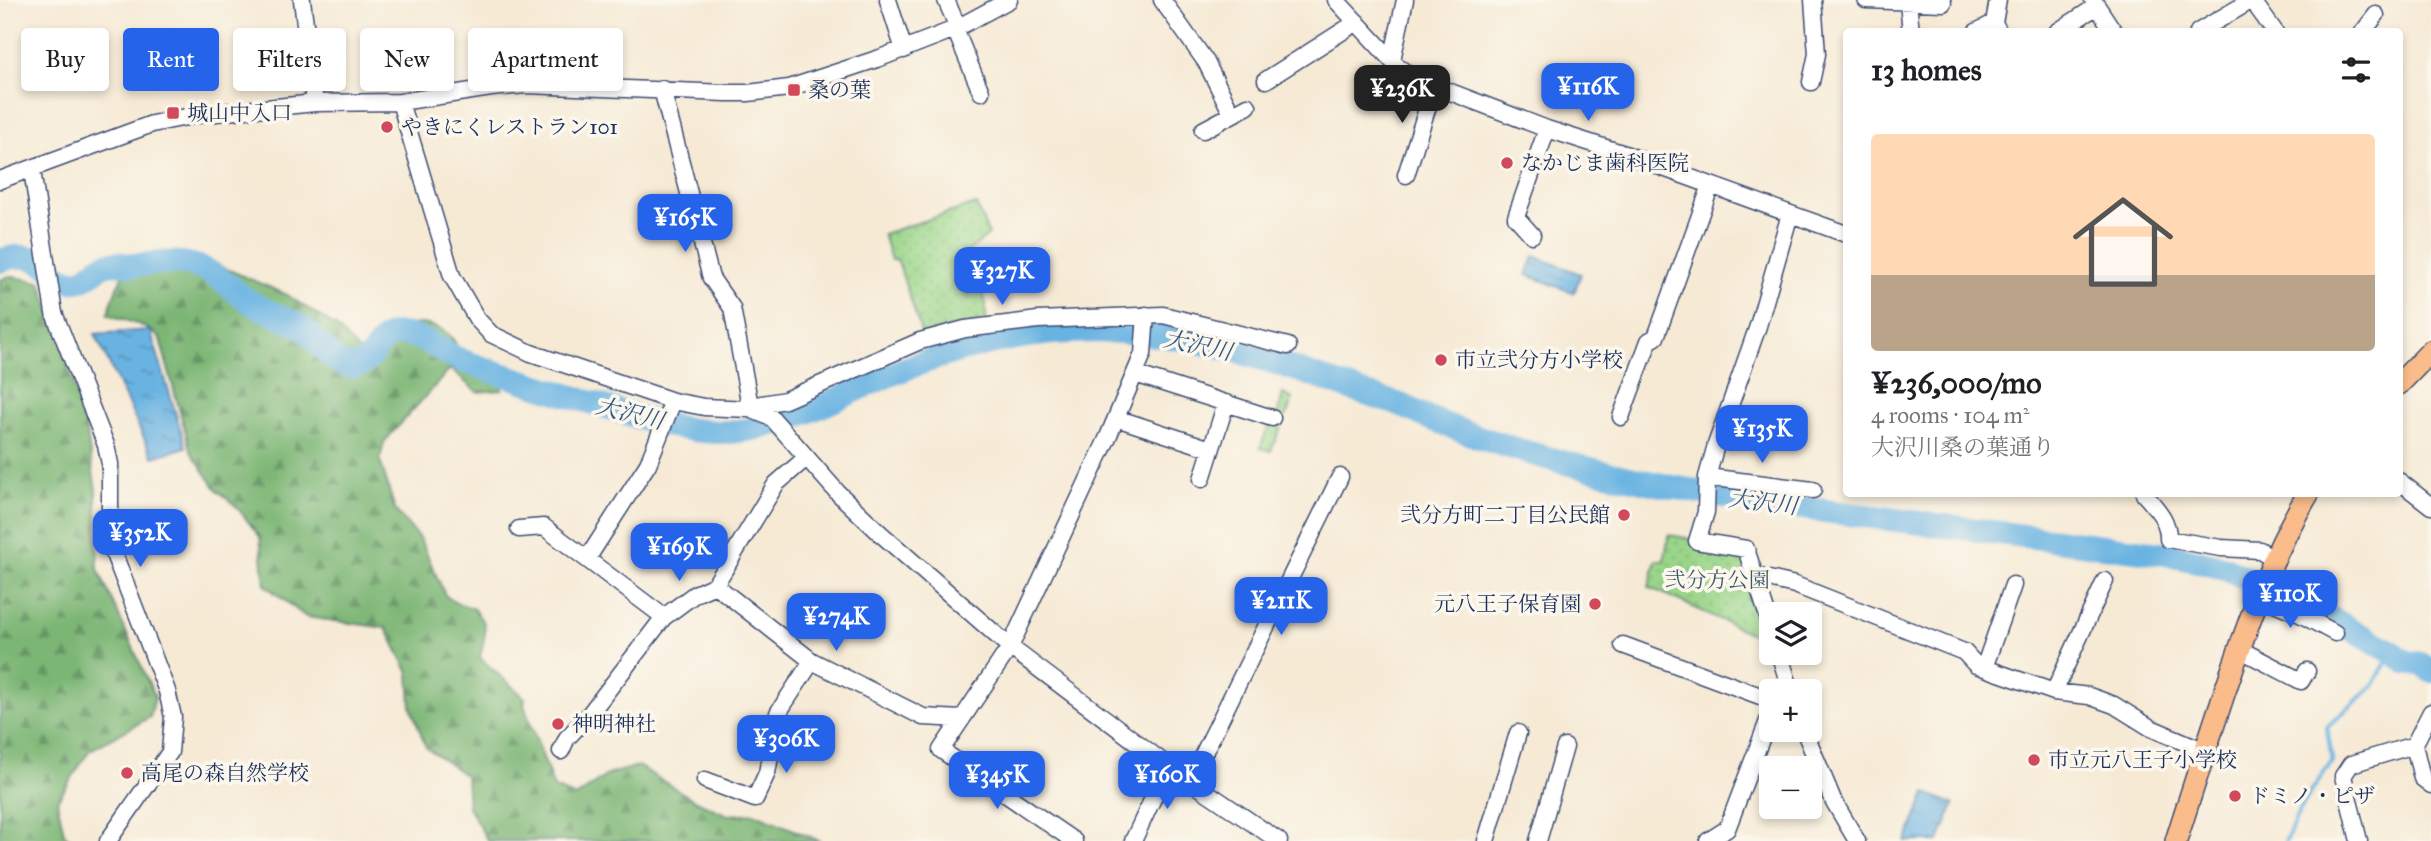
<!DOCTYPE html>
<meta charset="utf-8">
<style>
body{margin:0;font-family:"IM FELL Great Primer","Noto Serif JP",serif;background:#f6f6f6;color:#202124;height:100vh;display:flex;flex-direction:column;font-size:26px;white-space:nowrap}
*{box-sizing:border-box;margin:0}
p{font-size:23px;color:#757577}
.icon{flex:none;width:38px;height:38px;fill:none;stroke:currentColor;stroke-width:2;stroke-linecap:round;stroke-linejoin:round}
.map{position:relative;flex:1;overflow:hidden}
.drawer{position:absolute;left:1843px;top:28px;width:560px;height:469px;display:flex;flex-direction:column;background:#fff;border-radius:7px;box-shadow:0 4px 10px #0003}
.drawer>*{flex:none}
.top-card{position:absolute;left:21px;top:28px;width:665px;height:63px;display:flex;gap:14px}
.tools{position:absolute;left:1759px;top:602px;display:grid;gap:14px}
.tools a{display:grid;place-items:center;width:63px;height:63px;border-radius:7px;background:#fff;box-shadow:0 4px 10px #0003;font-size:35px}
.price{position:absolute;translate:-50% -60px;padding:0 16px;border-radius:14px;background:#2563eb;color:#fff;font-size:23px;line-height:46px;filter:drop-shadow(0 2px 4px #0008)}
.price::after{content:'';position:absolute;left:50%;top:42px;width:21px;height:16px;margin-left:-10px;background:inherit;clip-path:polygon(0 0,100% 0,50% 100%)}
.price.active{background:#222;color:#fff}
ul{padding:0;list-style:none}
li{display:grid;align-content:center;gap:14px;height:371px;padding:0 28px}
li span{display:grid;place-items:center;height:217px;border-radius:7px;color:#555}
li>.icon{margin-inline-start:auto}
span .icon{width:126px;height:126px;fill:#fffc;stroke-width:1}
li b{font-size:30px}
h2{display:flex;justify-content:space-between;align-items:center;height:84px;padding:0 28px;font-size:30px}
.chip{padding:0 24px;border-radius:7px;background:#fff;box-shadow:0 4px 10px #0003;font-size:24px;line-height:63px}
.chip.active{background:#2563eb;color:#fff}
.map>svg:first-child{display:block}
.forest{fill:url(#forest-firs);stroke:#4b726a;stroke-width:2}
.park{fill:url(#park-dots);stroke:#5a8274;stroke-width:2}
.water{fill:url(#water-ripples);stroke:#4271a0;stroke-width:2}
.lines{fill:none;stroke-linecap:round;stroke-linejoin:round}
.stream{stroke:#69b3e2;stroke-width:4.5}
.river{stroke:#69b3e2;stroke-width:24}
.minor-casing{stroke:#3c4b70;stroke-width:19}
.major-casing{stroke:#3c4b70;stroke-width:24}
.minor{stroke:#fff;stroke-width:16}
.major{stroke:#fabc8b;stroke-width:21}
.poi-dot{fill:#d1495b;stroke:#fbf7ec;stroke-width:2.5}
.labels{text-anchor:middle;stroke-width:7;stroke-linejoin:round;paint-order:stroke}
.poi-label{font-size:21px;fill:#1b2f5e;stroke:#fbf7ec;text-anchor:start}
.park-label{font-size:21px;fill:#3b5869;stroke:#fbf7ec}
.water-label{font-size:23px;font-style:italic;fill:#325786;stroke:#fbf7ec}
</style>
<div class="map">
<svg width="2431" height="841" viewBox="0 0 2431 841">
<defs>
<pattern id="forest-firs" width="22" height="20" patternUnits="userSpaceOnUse" patternTransform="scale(1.75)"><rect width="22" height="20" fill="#7bb675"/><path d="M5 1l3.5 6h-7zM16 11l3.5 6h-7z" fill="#649463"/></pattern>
<pattern id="park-dots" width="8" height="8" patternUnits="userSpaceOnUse" patternTransform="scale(1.75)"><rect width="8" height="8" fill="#9ad589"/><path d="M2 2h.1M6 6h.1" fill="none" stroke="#84b779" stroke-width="1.8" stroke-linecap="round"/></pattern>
<pattern id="water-ripples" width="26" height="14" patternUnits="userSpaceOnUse" patternTransform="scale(1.75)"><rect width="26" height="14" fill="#69b3e2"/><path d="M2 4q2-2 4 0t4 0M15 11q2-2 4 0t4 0" fill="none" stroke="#5692ba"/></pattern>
</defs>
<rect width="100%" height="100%" fill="#fbf7ec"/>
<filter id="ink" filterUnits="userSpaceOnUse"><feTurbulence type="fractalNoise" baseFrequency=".0143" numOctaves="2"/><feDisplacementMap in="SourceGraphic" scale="14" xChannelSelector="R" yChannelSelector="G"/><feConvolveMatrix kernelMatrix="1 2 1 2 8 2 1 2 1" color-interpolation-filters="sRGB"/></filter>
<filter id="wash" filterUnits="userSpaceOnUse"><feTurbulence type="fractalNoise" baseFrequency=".00686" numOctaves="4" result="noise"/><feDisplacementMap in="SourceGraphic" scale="28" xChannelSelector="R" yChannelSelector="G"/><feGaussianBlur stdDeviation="1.57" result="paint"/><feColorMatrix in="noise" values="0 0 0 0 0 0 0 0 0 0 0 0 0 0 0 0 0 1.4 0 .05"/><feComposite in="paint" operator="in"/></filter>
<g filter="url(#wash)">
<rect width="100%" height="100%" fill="#f6ead5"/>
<path class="forest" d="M192,259l35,10 58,25 50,32 23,24 18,8c14,-8 20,-25 31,-31 14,-7 37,0 46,12 3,4 5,11 7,15l44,17 -2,19 -25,2 -27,-23 -66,73 -4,18 15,50 25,29 25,56 9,7 19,6 11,15 1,11 -5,24 45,40 -1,7 30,83 22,9 31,-22 31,-9 58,35 32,14 26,-2 66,28h-332l-20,-34 -2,-31 -40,-29 -15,-40 -2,-34 -23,-45 -80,-11 -41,-32 -5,-48 -24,-31 -19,-16 -26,-38 -31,-113c-13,-16 -34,-17 -52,-25l9,-27 9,-17z
M9,276l32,6 43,134 12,74 2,79 57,128 -5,20 -61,34 -32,50 7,32 7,8h-71v-561z"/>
<path class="park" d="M976,204l13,31 -21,16 18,53v16l-64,14 -25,-75 -6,1 -8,-26z
M1283,394l10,5 -22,52 -11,-3 13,-34 4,1z
M1669,535l77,14 25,77v17l-122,-56 7,-27 8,1z"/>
<path class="water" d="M1534,256l47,18 -7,19 -47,-18z
M150,330l36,117 -33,10 -58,-123z
M1926,793l28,11 -15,37h-33z"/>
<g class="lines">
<path class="stream" d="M1716,490v6
M2286,841l15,-35 31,-45 -5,-34 46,-41 19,-34"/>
<path class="river" d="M0,261c20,-8 36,-5 52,9 7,6 10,10 20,11 17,2 23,-17 40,-18 8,0 16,2 23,2 19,-1 39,-5 57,0 24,6 39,24 58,37 16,10 35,15 51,25 17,10 32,43 55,39 20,-4 22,-34 44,-32 24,1 42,19 63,27 40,14 80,27 120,39 43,13 89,31 134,32 58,2 121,-35 173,-57 82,-34 159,-49 247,-42 73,6 143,30 211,55 18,7 37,11 55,18 10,4 20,10 31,14 53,22 109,38 165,51 75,19 150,29 226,40 114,15 228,29 342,43l58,14 111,53 56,31 14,10 15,2 10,7"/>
</g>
</g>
<g filter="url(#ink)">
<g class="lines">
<defs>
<path id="minor" d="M302,0l13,103
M888,0l16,50
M946,0l12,28
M1162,0l44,62 26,52
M1336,0l62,67 16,11 133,51 75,24 224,81
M1866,0l77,3
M1998,0l-4,23 5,9
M2093,0l21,32
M2252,0l23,32
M1908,2l3,30
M955,29l26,63
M1976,32l18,-9
M2057,32l40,-26
M2198,32l54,-32
M2363,32l13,-17
M1392,60l13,-60
M1266,80l91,-58
M1811,82l6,-28 -4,-54
M662,89l49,189 21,30 18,98
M400,102l52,174 25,43 14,15 40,19 142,48 31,6 46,2 22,9 66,75 43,41 129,113 158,119 111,75
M1203,130l45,-24
M32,170l22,143 52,132 4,19v54l4,36 53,137 6,26 -3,35 -62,89
M1406,175l28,-88
M0,180l152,-56 44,-9 119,-12 85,-1 91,-14 36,-3 199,8h22l41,-5 91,-30 75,-29 54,-29
M1532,235l-16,-18 31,-88
M1135,374l137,44
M750,406l35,-6 135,-59 45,-12 73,-9 125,-5 125,31
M1621,417l28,-76 7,-4 55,-152
M1116,418l95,31
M1707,477l106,13
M1202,479l24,-76
M2399,481l32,25
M2144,494c11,13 25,26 24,45l53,9 39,2 13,8
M519,529l25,-2 120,90
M587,559l61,-95 25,-63
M1756,576l39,9 169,67 12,13 78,27 35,4 25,9 37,23 54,23
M715,585l97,76 111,56 39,2
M2258,596l42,18 35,19
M1771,626l-25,-77 -49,-8 9,-29 1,-35 9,-32 42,-119 32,-112
M1623,645l148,55
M2239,649l62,32 6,-10
M1779,653l12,38
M1984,668l29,-83
M2054,692l51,-111
M1804,730l29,70 24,41
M2414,745l17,-33
M561,751l6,-13 21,-22 76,-99 31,-23 20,-9 61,-101 30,-26
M705,780l50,19 12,-26 11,-60 34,-52
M1190,781l150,-304
M1074,841l-133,-91 69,-103 98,-210 35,-83 3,-39
M1133,841l35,-75
M1486,841l32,-108
M1538,841l27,-94
M1708,841l19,-12 44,-116
M2359,841l-16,-65 8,-12 63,-19 8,33 9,7"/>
<path id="major" d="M2399,384l32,-33
M2176,841c17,-54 35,-108 53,-162 22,-64 44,-127 79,-185"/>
</defs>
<use href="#minor" class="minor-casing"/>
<use href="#major" class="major-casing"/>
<use href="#minor" class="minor"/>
<use href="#major" class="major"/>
</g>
</g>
<g class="poi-dot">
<rect x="787" y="83" width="14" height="14" rx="3.5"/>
<rect x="166" y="106" width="14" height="14" rx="3.5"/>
<circle cx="387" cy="127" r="7"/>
<circle cx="1507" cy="163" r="7"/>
<circle cx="1441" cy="360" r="7"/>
<circle cx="1624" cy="515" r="7"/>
<circle cx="1595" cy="604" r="7"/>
<circle cx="558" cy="724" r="7"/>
<circle cx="2034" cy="760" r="7"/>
<circle cx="127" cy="773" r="7"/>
<circle cx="2235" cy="796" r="7"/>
</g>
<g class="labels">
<g class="poi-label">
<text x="808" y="97">桑の葉</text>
<text x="187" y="120">城山中入口</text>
<text x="401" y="134">やきにくレストラン101</text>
<text x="1521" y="170">なかじま歯科医院</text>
<text x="1455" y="367">市立弐分方小学校</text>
<text x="1610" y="522" text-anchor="end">弐分方町二丁目公民館</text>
<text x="1581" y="611" text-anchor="end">元八王子保育園</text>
<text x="572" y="731">神明神社</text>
<text x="2048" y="767">市立元八王子小学校</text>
<text x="141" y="780">高尾の森自然学校</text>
<text x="2249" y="803">ドミノ・ピザ</text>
</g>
<g class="park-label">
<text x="1717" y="587">弐分方公園</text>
</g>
<g class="water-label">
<text transform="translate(1198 345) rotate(12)" y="8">大沢川</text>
<text transform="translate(630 413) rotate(14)" y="8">大沢川</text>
<text transform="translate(1763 502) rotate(7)" y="8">大沢川</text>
</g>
</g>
</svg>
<div class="tools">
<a><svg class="icon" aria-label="layers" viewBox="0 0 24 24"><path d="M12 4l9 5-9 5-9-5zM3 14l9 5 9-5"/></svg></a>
<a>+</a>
<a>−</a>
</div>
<b class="price" style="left:1588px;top:123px">¥116K</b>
<b class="price active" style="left:1402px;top:125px">¥236K</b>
<b class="price" style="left:685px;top:254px">¥165K</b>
<b class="price" style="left:1002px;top:307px">¥327K</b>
<b class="price" style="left:1762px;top:465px">¥135K</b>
<b class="price" style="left:140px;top:569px">¥352K</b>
<b class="price" style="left:679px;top:583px">¥169K</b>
<b class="price" style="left:2290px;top:630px">¥110K</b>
<b class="price" style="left:1281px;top:637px">¥211K</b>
<b class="price" style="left:836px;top:653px">¥274K</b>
<b class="price" style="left:786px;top:775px">¥306K</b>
<b class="price" style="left:997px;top:811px">¥345K</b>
<b class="price" style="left:1167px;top:811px">¥160K</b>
<div class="top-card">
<a class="chip">Buy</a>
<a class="chip active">Rent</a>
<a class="chip">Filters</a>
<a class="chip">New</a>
<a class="chip">Apartment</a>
</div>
<section class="drawer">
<h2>13 homes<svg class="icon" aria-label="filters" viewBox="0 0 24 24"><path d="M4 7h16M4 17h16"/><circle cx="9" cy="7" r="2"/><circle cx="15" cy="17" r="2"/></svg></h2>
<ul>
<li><span style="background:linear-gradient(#ffd9b3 65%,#b9a48a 0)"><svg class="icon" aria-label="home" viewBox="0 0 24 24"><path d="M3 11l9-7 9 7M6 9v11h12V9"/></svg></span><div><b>¥236,000/mo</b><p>4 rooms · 104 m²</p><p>大沢川桑の葉通り</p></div></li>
</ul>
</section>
</div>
